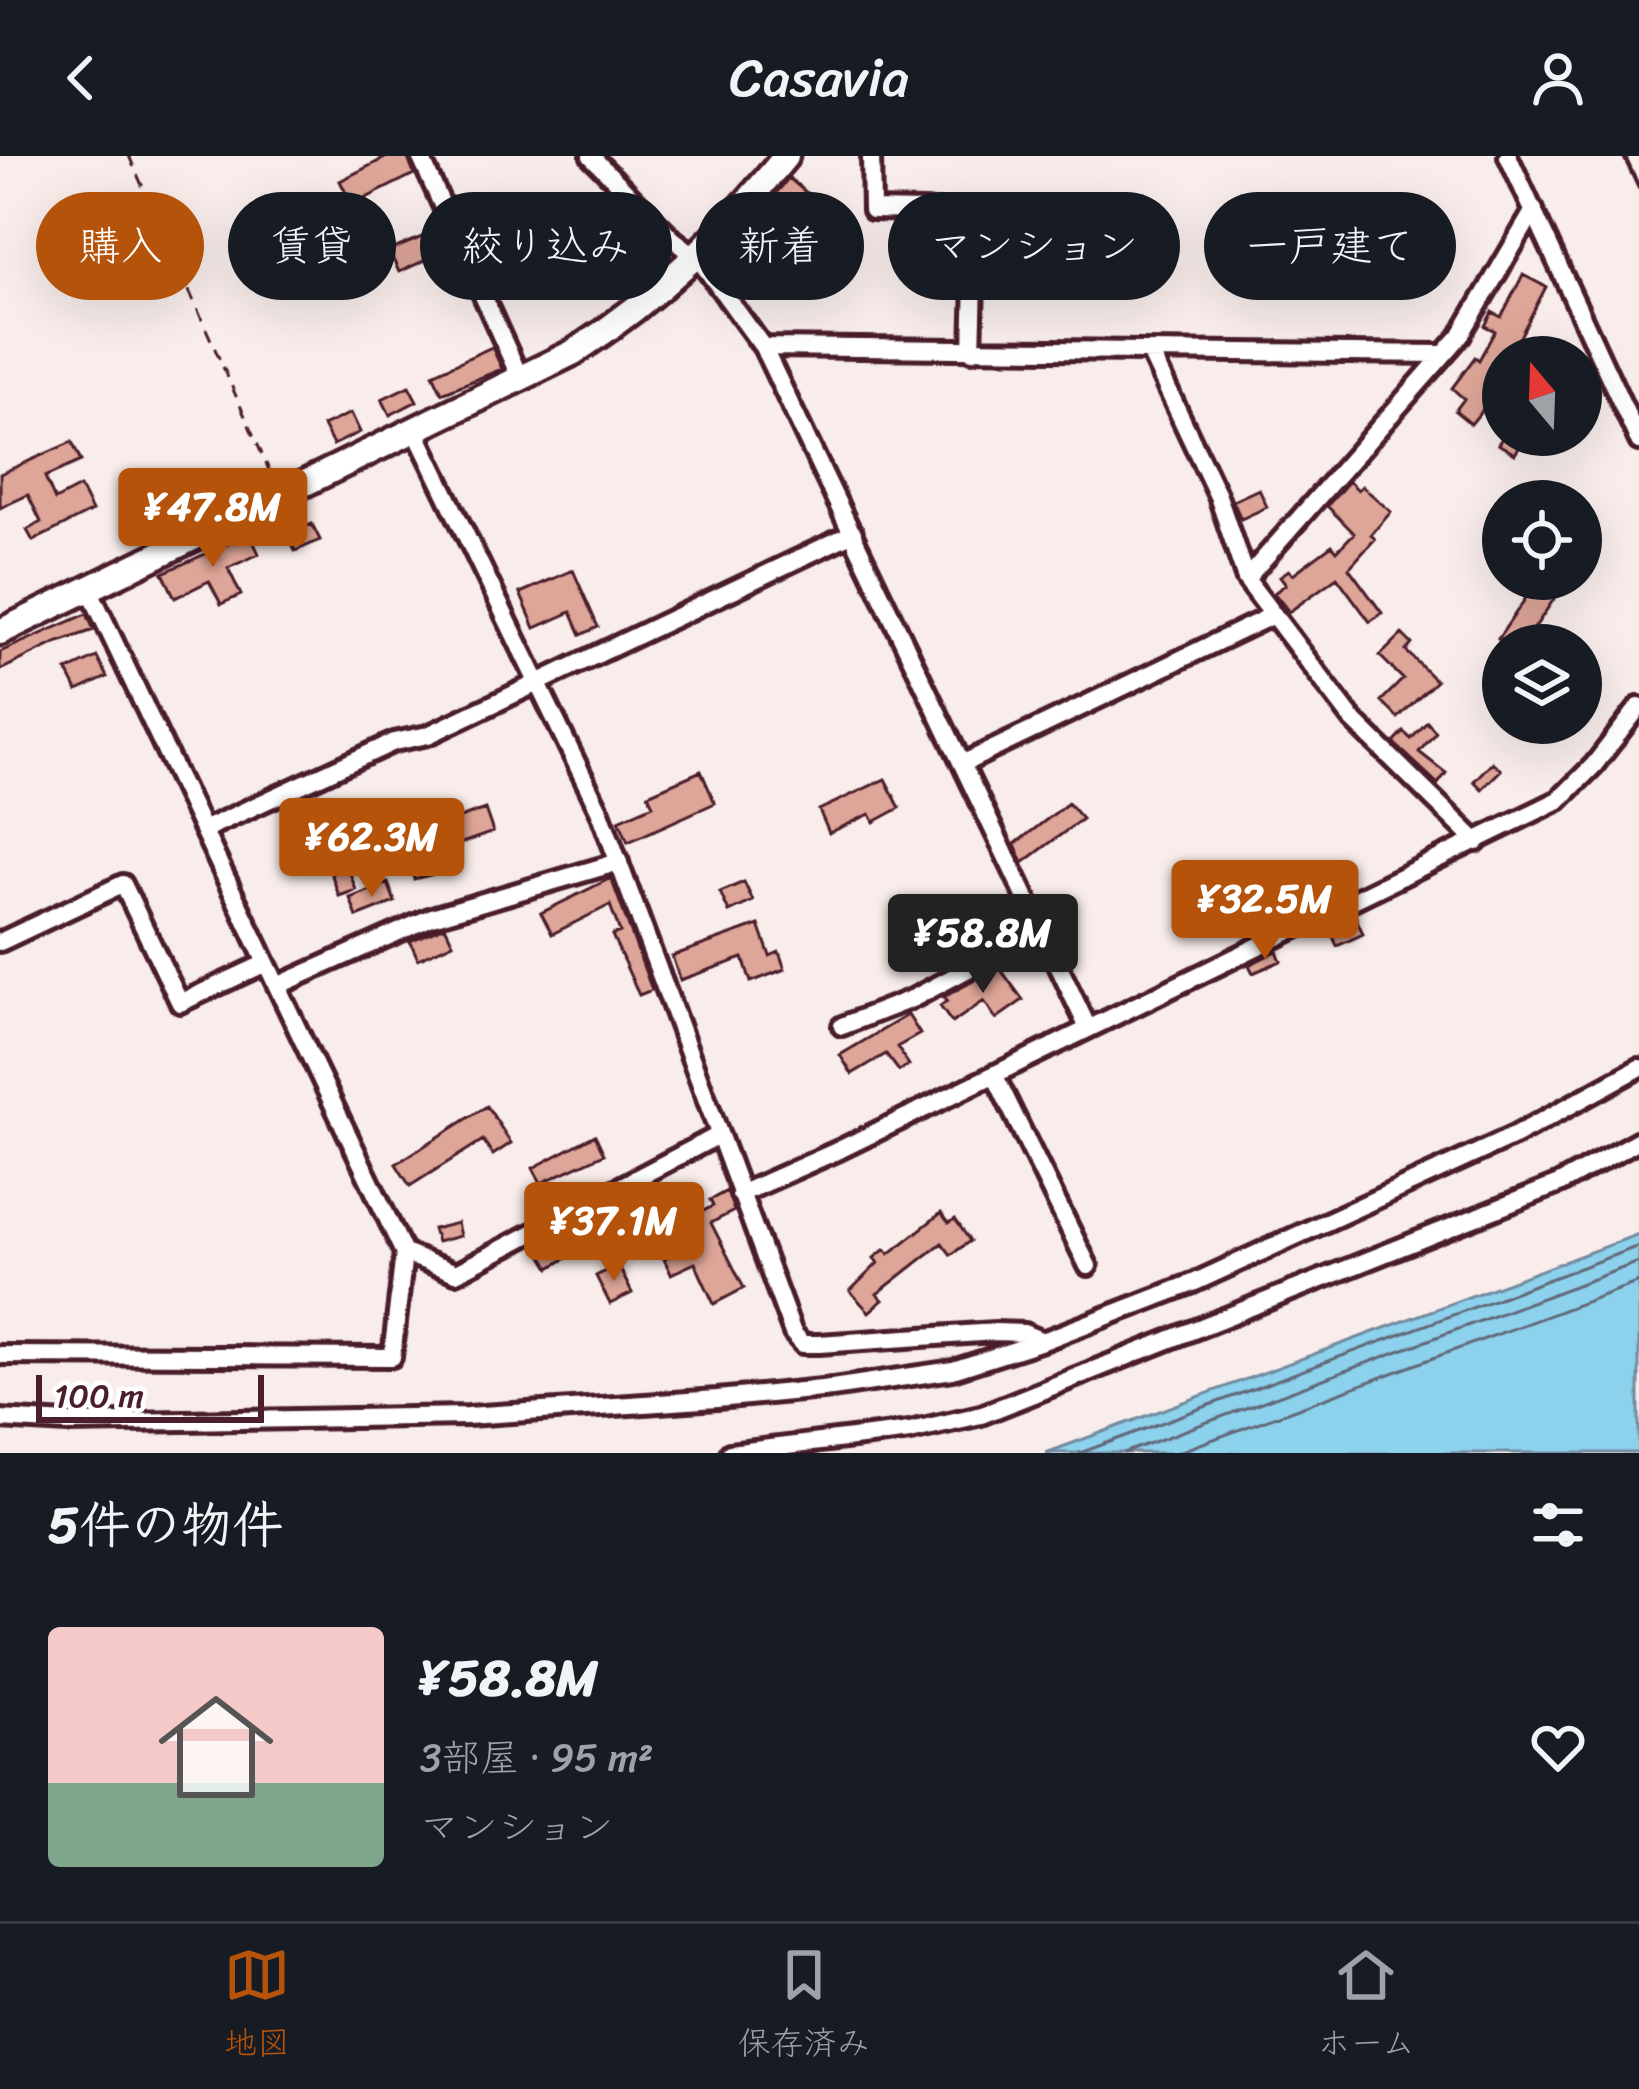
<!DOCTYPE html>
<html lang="ja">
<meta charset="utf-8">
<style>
body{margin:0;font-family:Sriracha,"Klee One",sans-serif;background:#20242c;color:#f1f3f6;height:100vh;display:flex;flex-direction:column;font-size:45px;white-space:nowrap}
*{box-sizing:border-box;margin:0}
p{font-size:39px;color:#9ea1a6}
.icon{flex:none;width:66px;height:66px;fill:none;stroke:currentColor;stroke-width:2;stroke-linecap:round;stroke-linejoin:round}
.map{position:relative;height:1297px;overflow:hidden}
.drawer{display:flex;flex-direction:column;background:#171b24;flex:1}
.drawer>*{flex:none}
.banner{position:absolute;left:36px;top:36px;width:1569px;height:108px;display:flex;gap:24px}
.needle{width:78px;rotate:341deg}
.fabs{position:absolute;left:1482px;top:180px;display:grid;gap:24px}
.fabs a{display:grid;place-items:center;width:120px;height:120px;border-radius:50%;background:#171b24;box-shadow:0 12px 48px #0002;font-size:60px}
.scale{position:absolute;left:36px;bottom:30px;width:228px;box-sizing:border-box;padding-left:12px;border:6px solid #4a1f2b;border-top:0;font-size:33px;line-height:42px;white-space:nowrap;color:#4a1f2b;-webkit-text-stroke:9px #fff;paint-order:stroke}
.price{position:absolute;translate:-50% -102px;padding:0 27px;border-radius:12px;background:#b45309;color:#fff;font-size:39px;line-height:78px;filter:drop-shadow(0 3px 6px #0008)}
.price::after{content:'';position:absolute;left:50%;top:72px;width:36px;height:27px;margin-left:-18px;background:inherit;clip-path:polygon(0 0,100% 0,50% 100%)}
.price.current{background:#222;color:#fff}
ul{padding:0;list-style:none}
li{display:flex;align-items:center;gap:36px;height:300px;padding:0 48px}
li+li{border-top:3px solid #363941}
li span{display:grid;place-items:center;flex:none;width:336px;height:240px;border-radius:12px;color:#555}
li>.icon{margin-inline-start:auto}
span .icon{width:144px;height:144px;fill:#fffc;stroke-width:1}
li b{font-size:51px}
h2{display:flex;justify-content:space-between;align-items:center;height:144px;padding:0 48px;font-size:51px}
.chip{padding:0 42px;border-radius:54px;background:#171b24;box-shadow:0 12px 48px #0002;font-size:42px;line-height:108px}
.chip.current{background:#b45309;color:#fff}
header{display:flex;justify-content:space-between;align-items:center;height:156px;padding:0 48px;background:#171b24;font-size:54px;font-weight:600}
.menu{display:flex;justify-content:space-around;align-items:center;height:168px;border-top:3px solid #363941;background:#171b24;font-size:33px;color:#9ea1a6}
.menu a{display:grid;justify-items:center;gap:6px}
.menu .current{color:#b45309}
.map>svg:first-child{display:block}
.water{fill:#8cd2ed;stroke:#728a9f;stroke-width:3}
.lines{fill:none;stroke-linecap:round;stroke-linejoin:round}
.shore{stroke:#646779;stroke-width:3}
.building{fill:#dea698;stroke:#4a1f2b;stroke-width:3}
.street-casing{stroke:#4a1f2b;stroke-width:26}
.secondary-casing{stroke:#4a1f2b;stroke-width:33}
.path{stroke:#4a1f2b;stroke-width:3;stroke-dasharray:12 9;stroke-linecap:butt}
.street{stroke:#fff;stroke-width:16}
.secondary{stroke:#fff;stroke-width:24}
.rail{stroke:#4a1f2b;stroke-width:4.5}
</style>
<header><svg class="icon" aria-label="back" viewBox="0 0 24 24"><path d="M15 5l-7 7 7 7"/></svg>Casavia<svg class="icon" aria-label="person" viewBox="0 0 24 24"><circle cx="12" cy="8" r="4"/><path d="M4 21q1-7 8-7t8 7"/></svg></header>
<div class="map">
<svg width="1639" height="1297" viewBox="0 0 1639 1297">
<rect width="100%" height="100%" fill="#f8edea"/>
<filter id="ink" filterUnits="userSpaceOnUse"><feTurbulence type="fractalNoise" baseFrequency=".00833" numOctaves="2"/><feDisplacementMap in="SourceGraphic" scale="24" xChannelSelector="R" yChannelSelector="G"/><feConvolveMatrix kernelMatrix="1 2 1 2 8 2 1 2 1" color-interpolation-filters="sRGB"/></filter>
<g filter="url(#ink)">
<path class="water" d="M1639,1078v219h-593z"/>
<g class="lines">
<path class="shore" d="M1080,1297l559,-207
M1124,1297l515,-191
M1176,1297l463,-171"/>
</g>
<path class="building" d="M389,0h18l7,18 -62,31 -12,-24z
M789,22l20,17 -22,27 -21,-17z
M436,75l5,12 -15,6 4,9 -31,14 -10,-21z
M766,77l6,12 -14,8 6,6 -25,21 -12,-14z
M656,84l10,19 -17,10 -11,-18z
M1523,119l23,12 -36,69 -7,-4v33l-32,39 -16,-13 9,-12 -12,-11 23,-31 4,3 16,-29 -10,-5 7,-14 9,5z
M492,191l10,22 -60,24 -9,-19z
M409,230l8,15 -27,14 -8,-16z
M351,257l9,19 -27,13 -10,-19z
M1504,279h23l-12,19 -17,-10z
M72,286l9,19 -36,16 10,23 25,-13 12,24 -59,30 -6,-11 14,-8 -13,-27 -28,13v-34z
M1349,325l9,9 4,-4 29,26 -20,23 4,4 -26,29 33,45 -12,9 -33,-45 -48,35 -15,-19 12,-9 -6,-8 9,-6 4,4 39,-29 5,6 17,-18 -27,-27z
M1259,333l8,18 -26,12 -8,-18z
M312,368l8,16 -25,11 -7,-17z
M250,378l9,20 -31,14 13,27 -20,9 -12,-23 -34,17 -12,-25z
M573,414l25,57 -17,8 -10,-23 -36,16 -15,-35z
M1536,427l20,13 -33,49h-17l-8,-6z
M87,458l7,16 -38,13 -56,27v-18z
M1402,478l10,10 -6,7 30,30 -38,37 -17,-17 22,-22 -23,-23z
M97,501l10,20 -30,14 -10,-20z
M1427,566l9,10 -17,20 27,21 -8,11 -44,-41 10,-11 7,7z
M1492,606l9,8 -19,19 -8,-8z
M701,615l14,32 -87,39 -9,-22 34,-15 -5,-11z
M885,623l15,29 -26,14 -4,-8 -41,19 -10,-23z
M1068,647l14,16 -59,44 -8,-19z
M485,653l8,23 -53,19 7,20 -33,8 -10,-28 -55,19 7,20 -17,6 -12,-35 62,-22 1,4z
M611,722l41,112 -13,5 -27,-60 8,-3 -10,-27 -58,29 -11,-21z
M744,726l9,19 -24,11 -9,-20z
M388,727l7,19 -38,15 -7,-19z
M1355,759l8,19 -26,12 -8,-19z
M759,769l11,31 9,-4 6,17 -34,13 -8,-24 -63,22 -8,-24z
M445,770l8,17 -35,16 -8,-18z
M1277,795l4,10 -28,12 -4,-8z
M999,811l24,33 -27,19 -12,-18 -32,22 -12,-17 7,-5 -3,-4z
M908,859l12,19 -23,13 12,18 -10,6 -13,-17 -34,20 -12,-19z
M487,950l24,37 -18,12 -10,-15 -73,46 -14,-22z
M595,979l9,19 -63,29 -8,-15z
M727,1035l7,20 -23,12 33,65 -30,16 -19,-41 -24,11 -7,-15 14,-7 -12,-22 47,-24 -3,-6z
M941,1057l8,10 6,-4 15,22 -19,14 -9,-12 -65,51 6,6 -14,12 -19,-21 28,-28 -4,-5 11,-9 4,5z
M588,1062l12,20 -50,30 -13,-22z
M457,1067l3,13 -23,6 -4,-13z
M618,1109l14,28 -22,11 -14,-28z"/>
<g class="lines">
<defs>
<path id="street" d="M420,0l101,224
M591,0l82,83 25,19 65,89 325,681
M871,0l1,54 104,2 -4,139
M1508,0l131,285
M763,191l678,7
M1151,198l67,142 28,83 107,141 124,122
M416,276l184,380 193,521 10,11h16l176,-12 29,1 19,8
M1246,423l214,-243 74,-126
M89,433l188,397 155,-69 187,-55
M962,608l311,-149
M203,674l191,-88 34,-7 425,-202
M0,786l123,-58 57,119 86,-40
M277,830l127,267 52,20 263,-138
M842,870l72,-28 127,-68
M994,918l94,192
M740,1038l99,-44 720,-350 35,-35 45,-58
M0,1199l392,2 12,-104
M0,1263l68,4 400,-7 249,-17 115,-11 121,-18 90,-29 150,-58 323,-148 123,-67
M730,1297l180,-22 71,-16 578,-231 80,-44"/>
<path id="secondary" d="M0,476l574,-280c87,-56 147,-117 212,-196"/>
</defs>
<use href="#street" class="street-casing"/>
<use href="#secondary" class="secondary-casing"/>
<path class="path" d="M129,0l144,323"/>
<use href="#street" class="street"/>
<use href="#secondary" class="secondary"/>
<path class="rail" d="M1624,0l15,32"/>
</g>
</g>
</svg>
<div class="fabs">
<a><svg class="needle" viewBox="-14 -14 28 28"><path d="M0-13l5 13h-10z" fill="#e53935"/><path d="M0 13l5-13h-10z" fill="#9ea1a6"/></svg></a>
<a><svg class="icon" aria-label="locate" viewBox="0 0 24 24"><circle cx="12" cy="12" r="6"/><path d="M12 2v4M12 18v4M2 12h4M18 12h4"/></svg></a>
<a><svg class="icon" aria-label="layers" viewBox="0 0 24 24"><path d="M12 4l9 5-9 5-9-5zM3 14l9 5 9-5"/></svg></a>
</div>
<div class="scale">100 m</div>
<b class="price" style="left:213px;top:414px">¥47.8M</b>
<b class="price" style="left:372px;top:744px">¥62.3M</b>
<b class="price" style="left:1265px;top:806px">¥32.5M</b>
<b class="price current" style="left:983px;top:840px">¥58.8M</b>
<b class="price" style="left:614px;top:1128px">¥37.1M</b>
<div class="banner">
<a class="chip current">購入</a>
<a class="chip">賃貸</a>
<a class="chip">絞り込み</a>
<a class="chip">新着</a>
<a class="chip">マンション</a>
<a class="chip">一戸建て</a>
</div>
</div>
<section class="drawer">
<h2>5件の物件<svg class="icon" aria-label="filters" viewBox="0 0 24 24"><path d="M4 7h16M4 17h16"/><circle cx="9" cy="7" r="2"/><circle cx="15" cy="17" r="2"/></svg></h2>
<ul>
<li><span style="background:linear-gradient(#f6c9c9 65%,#7fa58c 0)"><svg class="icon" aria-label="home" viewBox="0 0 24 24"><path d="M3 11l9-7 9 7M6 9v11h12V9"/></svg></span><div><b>¥58.8M</b><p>3部屋 · 95 m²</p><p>マンション</p></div><svg class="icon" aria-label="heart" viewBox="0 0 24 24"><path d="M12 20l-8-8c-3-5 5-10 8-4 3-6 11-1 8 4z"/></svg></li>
</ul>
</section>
<nav class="menu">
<a class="current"><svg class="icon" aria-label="map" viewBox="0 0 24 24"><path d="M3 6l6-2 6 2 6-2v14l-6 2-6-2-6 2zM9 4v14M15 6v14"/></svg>地図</a>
<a><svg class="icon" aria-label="saved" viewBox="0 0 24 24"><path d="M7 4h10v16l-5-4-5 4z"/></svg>保存済み</a>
<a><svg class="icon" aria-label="home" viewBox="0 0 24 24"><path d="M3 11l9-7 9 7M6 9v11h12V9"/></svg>ホーム</a>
</nav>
